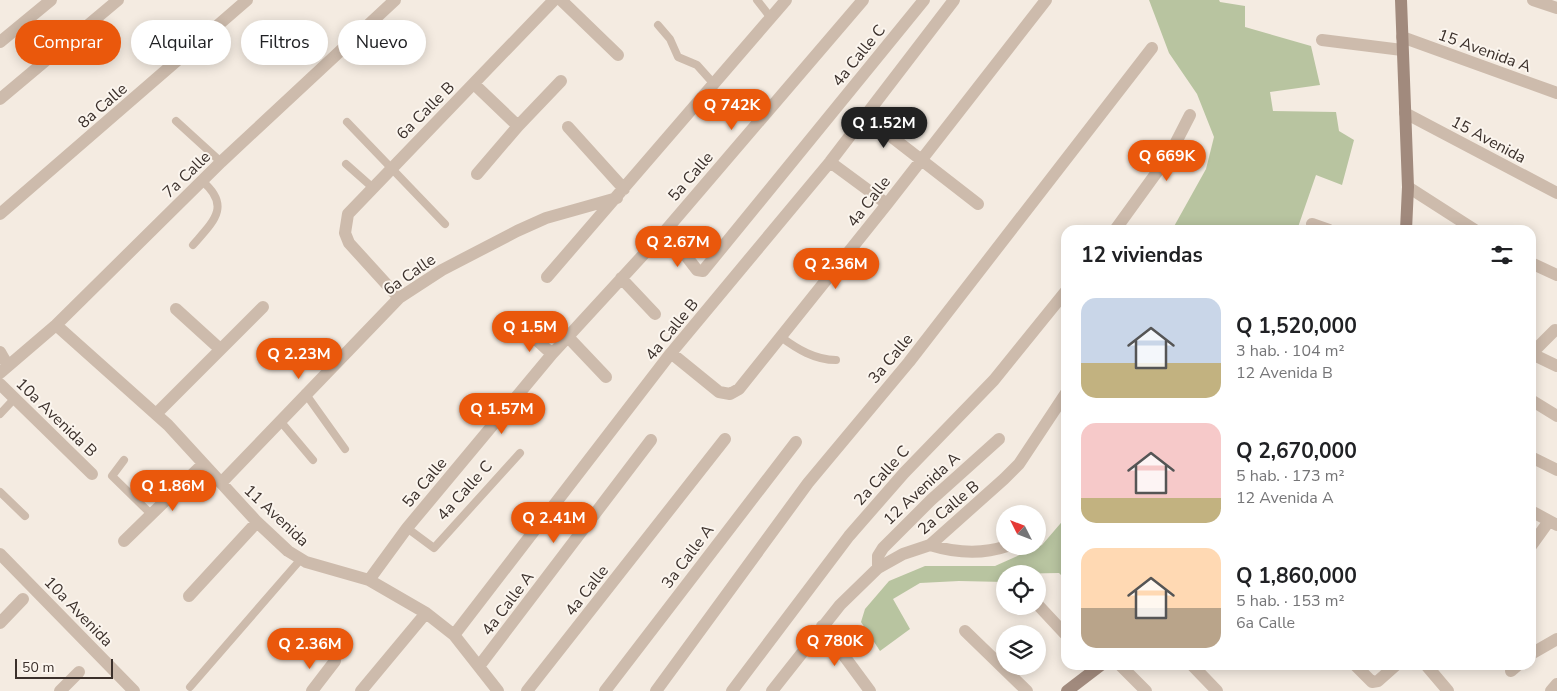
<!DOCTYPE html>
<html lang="es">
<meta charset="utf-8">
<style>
body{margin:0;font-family:"Nunito Sans",sans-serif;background:#f2f2f2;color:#202124;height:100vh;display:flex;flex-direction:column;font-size:19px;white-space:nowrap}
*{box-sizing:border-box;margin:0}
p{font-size:16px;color:#757577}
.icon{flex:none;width:28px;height:28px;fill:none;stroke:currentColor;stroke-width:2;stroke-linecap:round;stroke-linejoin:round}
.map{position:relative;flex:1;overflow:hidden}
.sheet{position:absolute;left:1061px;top:225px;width:475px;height:445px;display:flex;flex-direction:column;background:#fff;border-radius:15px;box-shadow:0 2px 12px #0003}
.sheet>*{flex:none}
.hud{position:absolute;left:15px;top:20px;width:475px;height:45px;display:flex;gap:10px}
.needle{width:32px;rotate:312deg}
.buttons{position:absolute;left:996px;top:505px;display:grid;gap:10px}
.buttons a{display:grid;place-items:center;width:50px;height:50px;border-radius:50%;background:#fff;box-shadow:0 2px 12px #0003;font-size:25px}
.scale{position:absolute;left:15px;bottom:12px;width:98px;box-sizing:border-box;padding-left:5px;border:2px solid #3b302b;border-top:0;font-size:14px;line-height:18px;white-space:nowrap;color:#3b302b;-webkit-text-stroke:4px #fbf5ee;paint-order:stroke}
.price{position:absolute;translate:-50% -42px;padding:0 11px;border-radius:18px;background:#ea580c;color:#fff;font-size:16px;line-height:32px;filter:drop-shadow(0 1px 2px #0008)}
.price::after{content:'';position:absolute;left:50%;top:30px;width:15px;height:11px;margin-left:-8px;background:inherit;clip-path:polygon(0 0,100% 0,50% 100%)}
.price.active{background:#222;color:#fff}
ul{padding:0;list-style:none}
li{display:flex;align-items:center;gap:15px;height:125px;padding:0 20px}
li span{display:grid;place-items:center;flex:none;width:140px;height:100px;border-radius:15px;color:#555}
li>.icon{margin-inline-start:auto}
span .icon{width:60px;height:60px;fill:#fffc;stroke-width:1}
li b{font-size:21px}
h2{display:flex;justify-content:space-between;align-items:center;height:60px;padding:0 20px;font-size:21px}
.pill{padding:0 18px;border-radius:22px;background:#fff;box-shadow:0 2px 12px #0003;font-size:18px;line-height:45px}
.pill.active{background:#ea580c;color:#fff}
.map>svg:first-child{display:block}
.green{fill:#b8c4a0}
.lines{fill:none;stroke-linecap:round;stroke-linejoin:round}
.lane{stroke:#cdbbac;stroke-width:8}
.street{stroke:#cdbbac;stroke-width:12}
.secondary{stroke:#a18a7d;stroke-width:12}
.labels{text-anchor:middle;stroke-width:4;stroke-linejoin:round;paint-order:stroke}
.street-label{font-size:16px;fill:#3b302b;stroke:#fbf5ee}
</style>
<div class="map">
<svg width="1557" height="691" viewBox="0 0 1557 691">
<rect width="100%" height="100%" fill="#f4ebe1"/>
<path class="green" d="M1149,0h70l1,2 25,4v21l66,19 9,39 -50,7 3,19 63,1 3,19 15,9 -12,45 -26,-10 -19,55h-125l34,-61 8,-32 -17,-43 -28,-41z
M1066,517v63l-7,-7 -54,1v8l-46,-1 -39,2 -27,16 17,30 -30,22 -19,-29 4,-13 24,-28 36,-15h70l47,-21z"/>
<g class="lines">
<path class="lane" d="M757,0l14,18
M658,25l12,14 8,18 19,8 17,19
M176,121l45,41
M347,122l98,102
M346,164l26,23
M193,245c20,-23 39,-39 9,-64
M781,337c16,12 34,23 55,23
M305,393l40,56
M0,414l15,-16
M281,422l32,38
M124,460l-12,16 39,38
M0,492l25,24
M407,528l27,20 86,-95
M190,687l111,-128"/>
<path class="street" d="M561,0l57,55
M1533,0l24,8
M1402,37l155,56
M1322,40l80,10
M0,42l51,-42
M474,84l44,42 43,-45
M0,99l118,-99
M1405,113l152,80
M866,117l112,87
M568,127l56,62
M830,162l57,42
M477,174l41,-48
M1408,187l67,43
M0,214l247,-214
M1312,224l17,6
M666,230l31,40 6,1 221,-271
M1115,230l55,-76 20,-39
M1531,263l26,12
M547,277l239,-277
M621,278l34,36
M399,298l-50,-55 -4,-10 3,-19 206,-214
M176,309l44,40
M56,325l112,100 89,97 31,29 18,11 63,18 57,33 28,22 44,56
M528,332l24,22
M568,337l38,40
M0,352l8,14
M671,353l48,39 11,2 9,-5 148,-185 159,-204
M1531,354l24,-24
M1532,354l25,12
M0,373l56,-48 165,-163 174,-162
M0,384l92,90
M1531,400l26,16
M156,414l107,-107
M1531,457l26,13
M221,483l178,-185 43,-28 75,-39 29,-13 71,-20
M1531,511l26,14
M124,541l79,-77
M930,545c26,8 51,10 77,1
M1531,546l18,-25
M0,554l134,137
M878,568v-12l5,-8 48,-48 68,-61
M369,580l38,-52 145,-174 114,-124 197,-230
M189,596l68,-74
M1038,605l28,30
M0,623l23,-24
M822,626l48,65
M965,631l62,60
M454,635l217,-282 159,-191 124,-162
M1531,654l26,-15
M480,665l171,-225
M1120,665l26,26
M1192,665l25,26
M1355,665l17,17 6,-1 18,-16
M1426,665l22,26
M1511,671l7,-6
M60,691l19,-19
M312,691l23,-30
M361,691l65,-78
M527,691l198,-252
M605,691l191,-249
M656,691l152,-208 101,-121 243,-314
M732,691l117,-155 55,-63 90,-93 72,-89
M772,691l68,-86 38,-37 25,-14 27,-9 74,-66 15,-15 47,-71
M1551,691l6,-7"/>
<path class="secondary" d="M1401,0l7,187 -2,43
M1067,691l34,-26"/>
</g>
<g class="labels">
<g class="street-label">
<text transform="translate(1485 50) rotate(20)" y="6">15 Avenida A</text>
<text transform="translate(858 55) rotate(-51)" y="6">4a Calle C</text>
<text transform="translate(102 105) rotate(-41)" y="6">8a Calle</text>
<text transform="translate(425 110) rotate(-45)" y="6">6a Calle B</text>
<text transform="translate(1489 139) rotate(28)" y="6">15 Avenida</text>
<text transform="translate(186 174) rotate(-44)" y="6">7a Calle</text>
<text transform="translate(690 176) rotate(-49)" y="6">5a Calle</text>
<text transform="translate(868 201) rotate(-52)" y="6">4a Calle</text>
<text transform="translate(409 274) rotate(-35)" y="6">6a Calle</text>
<text transform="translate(671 329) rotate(-51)" y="6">4a Calle B</text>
<text transform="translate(890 358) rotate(-50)" y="6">3a Calle</text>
<text transform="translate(57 417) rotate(44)" y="6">10a Avenida B</text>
<text transform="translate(881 475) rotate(-48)" y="6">2a Calle C</text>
<text transform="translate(424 482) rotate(-50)" y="6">5a Calle</text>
<text transform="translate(921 488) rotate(-43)" y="6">12 Avenida A</text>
<text transform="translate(464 490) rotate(-48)" y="6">4a Calle C</text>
<text transform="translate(948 507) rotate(-40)" y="6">2a Calle B</text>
<text transform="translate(277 515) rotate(43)" y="6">11 Avenida</text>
<text transform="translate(687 556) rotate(-53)" y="6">3a Calle A</text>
<text transform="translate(586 590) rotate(-52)" y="6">4a Calle</text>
<text transform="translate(507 603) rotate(-53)" y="6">4a Calle A</text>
<text transform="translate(79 611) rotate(46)" y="6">10a Avenida</text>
</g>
</g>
</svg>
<div class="buttons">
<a><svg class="needle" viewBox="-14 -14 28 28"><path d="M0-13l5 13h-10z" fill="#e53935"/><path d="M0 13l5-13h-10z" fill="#757577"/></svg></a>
<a><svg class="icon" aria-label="locate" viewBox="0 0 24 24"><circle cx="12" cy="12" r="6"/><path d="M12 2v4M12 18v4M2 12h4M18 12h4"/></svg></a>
<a><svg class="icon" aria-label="layers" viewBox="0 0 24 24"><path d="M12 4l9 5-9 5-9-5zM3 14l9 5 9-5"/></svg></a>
</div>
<div class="scale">50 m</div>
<b class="price" style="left:732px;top:131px">Q 742K</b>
<b class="price active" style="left:884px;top:149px">Q 1.52M</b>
<b class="price" style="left:1167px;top:182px">Q 669K</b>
<b class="price" style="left:678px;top:268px">Q 2.67M</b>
<b class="price" style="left:836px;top:290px">Q 2.36M</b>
<b class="price" style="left:530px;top:353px">Q 1.5M</b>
<b class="price" style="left:299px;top:380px">Q 2.23M</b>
<b class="price" style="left:502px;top:435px">Q 1.57M</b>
<b class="price" style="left:173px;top:512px">Q 1.86M</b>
<b class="price" style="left:554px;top:544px">Q 2.41M</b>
<b class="price" style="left:835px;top:667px">Q 780K</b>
<b class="price" style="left:310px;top:670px">Q 2.36M</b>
<div class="hud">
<a class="pill active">Comprar</a>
<a class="pill">Alquilar</a>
<a class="pill">Filtros</a>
<a class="pill">Nuevo</a>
</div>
<section class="sheet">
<h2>12 viviendas<svg class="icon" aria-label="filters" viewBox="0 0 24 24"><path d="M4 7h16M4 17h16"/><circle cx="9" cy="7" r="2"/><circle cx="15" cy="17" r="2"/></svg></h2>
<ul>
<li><span style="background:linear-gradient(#c9d6e8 65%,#c2b280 0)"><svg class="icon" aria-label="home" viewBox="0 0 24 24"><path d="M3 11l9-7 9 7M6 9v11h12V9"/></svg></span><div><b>Q 1,520,000</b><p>3 hab. · 104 m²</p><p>12 Avenida B</p></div></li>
<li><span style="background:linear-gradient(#f6c9c9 75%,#c2b280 0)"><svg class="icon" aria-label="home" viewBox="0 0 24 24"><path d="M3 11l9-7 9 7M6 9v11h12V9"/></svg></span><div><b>Q 2,670,000</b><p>5 hab. · 173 m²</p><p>12 Avenida A</p></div></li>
<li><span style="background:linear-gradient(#ffd9b3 60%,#b9a48a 0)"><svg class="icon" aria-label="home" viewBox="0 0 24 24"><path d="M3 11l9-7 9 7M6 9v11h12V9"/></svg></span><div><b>Q 1,860,000</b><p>5 hab. · 153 m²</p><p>6a Calle</p></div></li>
</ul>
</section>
</div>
